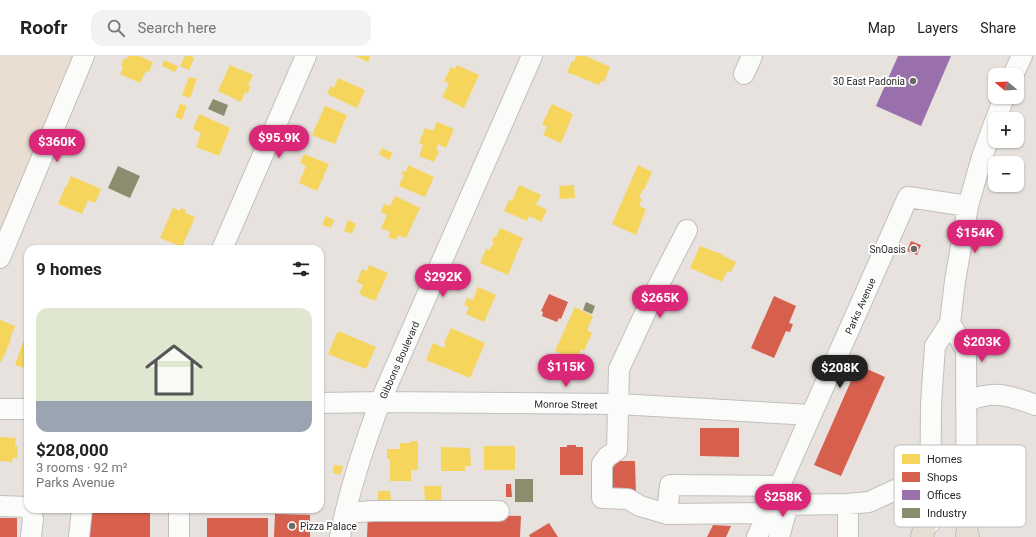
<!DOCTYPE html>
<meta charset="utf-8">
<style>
body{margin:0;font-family:Roboto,sans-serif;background:#f2f2f2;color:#222;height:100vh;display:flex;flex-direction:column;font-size:15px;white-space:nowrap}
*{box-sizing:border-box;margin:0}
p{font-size:13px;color:#767676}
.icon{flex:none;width:22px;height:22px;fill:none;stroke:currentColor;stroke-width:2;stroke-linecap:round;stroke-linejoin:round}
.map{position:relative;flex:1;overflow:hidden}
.details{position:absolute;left:24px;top:189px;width:300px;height:268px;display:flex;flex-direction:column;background:#fff;border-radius:12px;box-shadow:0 1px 3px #0004}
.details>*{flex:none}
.needle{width:26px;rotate:288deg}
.tools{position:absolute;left:988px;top:12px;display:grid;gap:8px}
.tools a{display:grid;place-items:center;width:36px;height:36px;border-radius:8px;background:#fff;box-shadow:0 1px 3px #0004;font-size:20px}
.price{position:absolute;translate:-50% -34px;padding:0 9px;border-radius:14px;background:#db2777;color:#fff;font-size:13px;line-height:26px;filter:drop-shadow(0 1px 2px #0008)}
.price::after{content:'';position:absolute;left:50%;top:24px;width:12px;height:9px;margin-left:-6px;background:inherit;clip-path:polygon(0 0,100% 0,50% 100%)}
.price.current{background:#222;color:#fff}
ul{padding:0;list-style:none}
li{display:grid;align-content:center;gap:8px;height:212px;padding:0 12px}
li+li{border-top:1px solid #e0e0e0}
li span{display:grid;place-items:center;height:124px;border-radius:12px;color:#555}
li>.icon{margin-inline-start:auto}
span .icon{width:72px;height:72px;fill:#fffc;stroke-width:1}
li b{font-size:17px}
h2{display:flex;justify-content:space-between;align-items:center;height:48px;padding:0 12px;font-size:17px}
header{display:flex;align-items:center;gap:24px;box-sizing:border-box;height:56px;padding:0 20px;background:#fff;border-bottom:1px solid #e0e0e0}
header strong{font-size:19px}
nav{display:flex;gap:22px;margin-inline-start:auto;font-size:14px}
.search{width:280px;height:36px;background:#f2f2f2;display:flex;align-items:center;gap:10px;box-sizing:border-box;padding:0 14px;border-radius:12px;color:#767676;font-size:15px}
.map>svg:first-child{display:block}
.education{fill:#eaded2}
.homes{fill:#f6d55c}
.shops{fill:#d6604d}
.offices{fill:#9970ab}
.industry{fill:#8c8c6e}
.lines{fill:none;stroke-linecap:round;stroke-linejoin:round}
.minor-casing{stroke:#c0bfc0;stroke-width:22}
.major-casing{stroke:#bfbebc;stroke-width:24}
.minor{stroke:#fbfbfa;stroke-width:20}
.major{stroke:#e6ded2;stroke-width:22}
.poi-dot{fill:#6c6a68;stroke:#fff;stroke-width:1.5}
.labels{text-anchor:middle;stroke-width:4;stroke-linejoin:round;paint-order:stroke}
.poi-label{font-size:10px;fill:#292929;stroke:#fff;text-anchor:end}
.street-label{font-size:10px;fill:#292929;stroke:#fff}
.key{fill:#fff;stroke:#bfbfbf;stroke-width:1}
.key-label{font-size:11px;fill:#292929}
</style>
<header>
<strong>Roofr</strong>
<div class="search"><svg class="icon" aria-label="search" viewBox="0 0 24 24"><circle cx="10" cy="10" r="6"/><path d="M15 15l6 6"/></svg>Search here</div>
<nav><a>Map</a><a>Layers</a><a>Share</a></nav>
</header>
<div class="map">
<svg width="1036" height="481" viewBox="0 0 1036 481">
<rect width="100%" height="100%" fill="#e7e2de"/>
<path class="education" d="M0,0h74l-74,180z"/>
<path class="homes" d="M128,0h11l14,6 -4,10 -3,-1 -6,12 -20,-9 3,-7 -2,-1 3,-8 3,1z
M185,0h6l3,2 -5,12 -9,-4z
M355,0h15l-2,6z
M576,0h10l24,11 -6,15 -3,-1 -2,4 -32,-13 5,-11 2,1z
M164,4l14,6 -3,6 -13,-6z
M230,9l23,10 -5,10 3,1 -3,7 -3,-1 -4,10 -23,-11z
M457,9l22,10 -15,33 -22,-11 7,-14 -5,-2 7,-14 4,2z
M189,21l8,2 -7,19 -8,-3z
M338,22l27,12 -8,18 -30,-14 4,-8 3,2z
M180,48l7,2 -5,14 -7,-3z
M552,48l21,10 -12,29 -18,-8 4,-8 -5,-3z
M325,50l22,9 -12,29 -23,-9z
M199,58l31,14 -11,28 -23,-9 5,-14 -8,-4z
M437,66l17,7 -8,19 -8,-4 -2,6 3,1 -5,11 -15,-6 4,-11 -4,-2 6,-15 8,3z
M382,92l11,5 -4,7 -10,-6z
M304,98l25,10 -12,27 -18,-8 7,-17 -6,-3z
M408,109l26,12 -9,20 -26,-11 5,-11 -3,-1 2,-3 3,1z
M638,109l14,7 -8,18 -1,-1 -4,9 3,1 -3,7 7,3 -10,26 -24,-11z
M71,120l30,13 -6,14 -7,-3 -6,14 -24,-10 8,-19 1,1z
M519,129l22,10 -4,8 -1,-1 -1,2 12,6 -6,12 -12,-6 -2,5 -23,-10 5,-11 3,1z
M574,129l1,13 -15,1 -1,-13z
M395,140l25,12 -14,30 -8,-3 -2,5 -8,-3 2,-5 -9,-4 6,-13 -6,-3 3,-8 6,2z
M173,152l7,3 1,-3 5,2 -1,3 10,4 -13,30 -22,-9z
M326,160l8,4 -3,8 -9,-3z
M348,164l8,4 -4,10 -8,-3z
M500,172l23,10 -15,37 -28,-12 6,-14 4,1 4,-8 -2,-1 2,-5 2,1z
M700,190l24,9 -1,1 13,6 -5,10 -4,-1 -5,11 -32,-14z
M369,209l19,8 -13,28 -16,-7 4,-9 -6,-3 5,-13 5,2z
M478,231l18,8 -12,27 -18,-8 3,-7 -5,-2 3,-7 6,2z
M575,251l18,9 -6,14 5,3 -8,18 -3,-2 -5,11 -5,-2v1l-16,-8z
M0,264l15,6 -5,13 1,1 -10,22h-1z
M451,272l34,15 -15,35 -44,-18 7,-17 11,5 2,-4 -2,-1z
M338,275l38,16 -10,22 -38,-15z
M23,286l5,2v25l-13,-4z
M0,381l16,1 -1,8 3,1 -1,11h-4l-1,4 -12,-1z
M320,382h2v9h1v6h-3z
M411,385h7v29h-7v11h-21v-22h-3v-10h13v-6h11z
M484,390h31v24h-31z
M441,391l29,1 1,18h-6v5h-24z
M334,409l9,1 -3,9 -7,-2z
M424,430h17l1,19 -8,1v-5h-9z
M378,435h12l1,9h-1v3l-12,4z"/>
<path class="shops" d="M911,185l10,4 -4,10 -10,-4z
M549,238l19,8 -7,17 -2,-1 -2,4 -15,-6 1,-4 -2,-1z
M774,240l22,10 -7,17 4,1 -3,8 -4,-1 -12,27 -23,-10z
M858,309l27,12 -44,99 -27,-11z
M700,372h39v29l-39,-1z
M567,389h9v2h7v28h-23v-28h7z
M607,405h28l1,34h-29z
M506,428h5l1,13h-6z
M90,453h60v28h-60z
M286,453h24v2h-24z
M368,457l153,3 -1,21h-153z
M275,458l35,1v22h-36z
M0,462h17v19h-17z
M207,462h61v19h-61z
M549,467l9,14h-28l-1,-2z
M713,469l18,1 -5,11h-19z"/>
<path class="offices" d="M898,0h53l-30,70 -45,-20z"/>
<path class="industry" d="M213,43l15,6 -4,11 -16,-7z
M118,110l22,10 -10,22 -22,-10z
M586,246l9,4 -3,8 -9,-4z
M515,423h18v23h-18z"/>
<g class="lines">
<defs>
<path id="minor" d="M744,18l8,-18
M1013,19l9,-19
M996,63l8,-22
M222,193l84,-193
M0,202l84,-202
M950,267l16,27 1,187
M966,345c30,-11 41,-6 70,4
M320,347l60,-1 238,2 193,11
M0,353h28
M848,448v33
M771,449l77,-1 21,-2 26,-12 35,-3
M0,450l28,1
M30,453l3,10 -2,18
M345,457l28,-2h126
M767,457l-100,1 3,-29 109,1
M667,458l-27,-8 -12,-7 -26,-1v-34l5,-7 10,-7 2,-81 35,-75 33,-64
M930,467l1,-119 4,-58 15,-23 5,-42 13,-75 14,-49 13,-36
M79,481l3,-28
M179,481v-28
M340,481c9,-47 24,-91 40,-135l152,-346
M757,481l151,-340 60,9
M779,481l9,-32"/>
<path id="major" d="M967,478l1,3
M922,481l8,-30"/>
</defs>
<use href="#minor" class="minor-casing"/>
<use href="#major" class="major-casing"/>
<use href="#minor" class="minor"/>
<use href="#major" class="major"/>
</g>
<g class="poi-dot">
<circle cx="913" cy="25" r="4"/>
<circle cx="914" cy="193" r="4"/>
<circle cx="292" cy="470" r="4"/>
</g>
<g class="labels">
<g class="poi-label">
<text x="905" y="29">30 East Padonia</text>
<text x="906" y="197">SnOasis</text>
<text x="300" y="474" text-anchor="start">Pizza Palace</text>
</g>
<g class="street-label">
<text transform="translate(860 250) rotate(-66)" y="4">Parks Avenue</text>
<text transform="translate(399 304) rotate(-66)" y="4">Gibbons Boulevard</text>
<text transform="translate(566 348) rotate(1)" y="4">Monroe Street</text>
</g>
</g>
<rect x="894" y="389" width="132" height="82" rx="6" class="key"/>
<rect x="902" y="398" width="18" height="10" fill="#f6d55c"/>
<rect x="902" y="416" width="18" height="10" fill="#d6604d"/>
<rect x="902" y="434" width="18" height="10" fill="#9970ab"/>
<rect x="902" y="452" width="18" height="10" fill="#8c8c6e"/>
<g class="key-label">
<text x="927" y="407">Homes</text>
<text x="927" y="425">Shops</text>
<text x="927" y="443">Offices</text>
<text x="927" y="461">Industry</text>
</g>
</svg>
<div class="tools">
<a><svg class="needle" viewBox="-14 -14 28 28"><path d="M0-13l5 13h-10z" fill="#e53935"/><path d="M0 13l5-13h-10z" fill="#767676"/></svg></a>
<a>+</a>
<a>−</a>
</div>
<b class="price" style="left:279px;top:103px">$95.9K</b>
<b class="price" style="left:57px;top:107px">$360K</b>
<b class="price" style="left:975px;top:198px">$154K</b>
<b class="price" style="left:443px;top:242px">$292K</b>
<b class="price" style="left:660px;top:263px">$265K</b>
<b class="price" style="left:982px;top:307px">$203K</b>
<b class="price" style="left:566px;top:332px">$115K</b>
<b class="price current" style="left:840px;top:333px">$208K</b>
<b class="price" style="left:783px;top:462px">$258K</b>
<section class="details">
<h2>9 homes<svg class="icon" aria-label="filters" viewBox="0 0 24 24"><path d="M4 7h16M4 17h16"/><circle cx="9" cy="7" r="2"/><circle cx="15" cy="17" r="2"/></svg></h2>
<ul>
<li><span style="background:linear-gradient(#dfe7d0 75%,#9aa5b1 0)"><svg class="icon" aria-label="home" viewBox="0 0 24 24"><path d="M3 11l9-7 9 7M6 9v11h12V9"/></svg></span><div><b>$208,000</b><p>3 rooms · 92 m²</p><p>Parks Avenue</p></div></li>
</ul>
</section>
</div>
